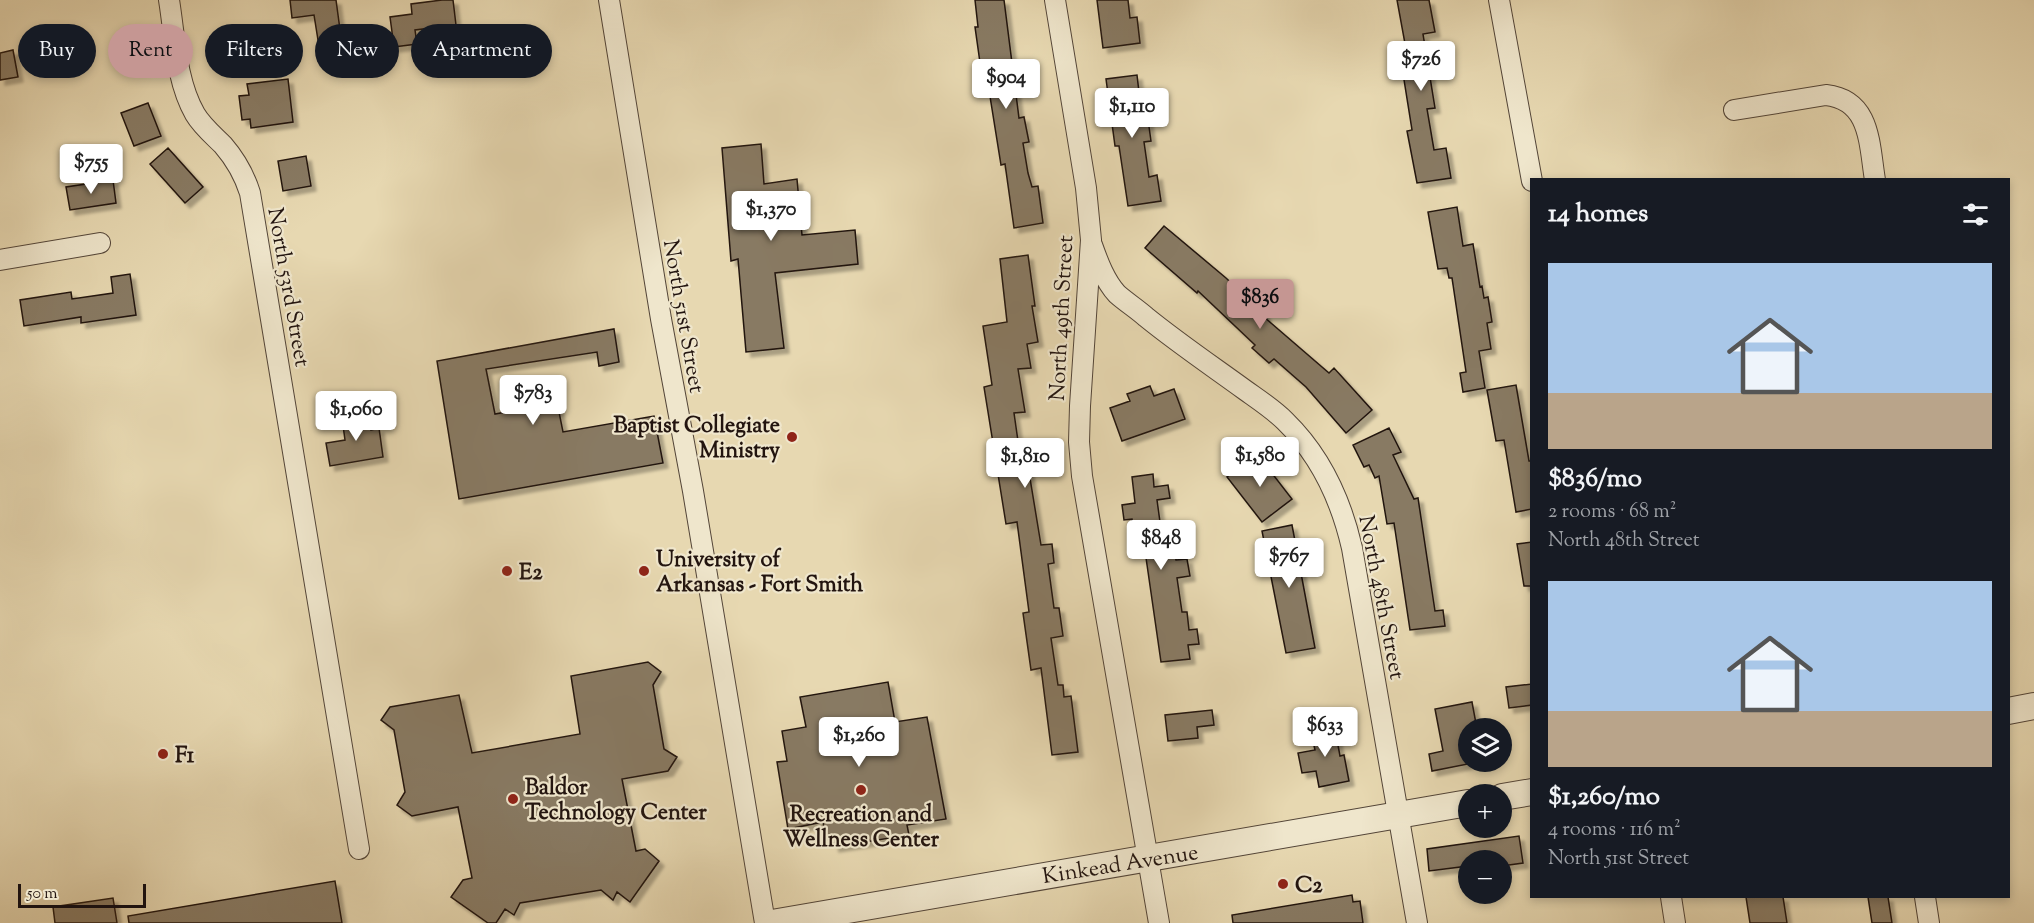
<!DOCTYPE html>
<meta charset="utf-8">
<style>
body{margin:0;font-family:"Sorts Mill Goudy",serif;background:#20242c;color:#f1f3f6;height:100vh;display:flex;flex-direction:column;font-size:22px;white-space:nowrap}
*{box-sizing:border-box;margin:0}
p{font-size:20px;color:#9ea1a6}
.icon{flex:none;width:33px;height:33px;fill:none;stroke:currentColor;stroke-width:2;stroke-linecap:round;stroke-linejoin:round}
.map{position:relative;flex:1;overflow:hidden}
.details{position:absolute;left:1530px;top:178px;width:480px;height:720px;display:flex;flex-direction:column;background:#171b24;border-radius:0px;box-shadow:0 3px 9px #0003}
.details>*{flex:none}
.guide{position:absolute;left:18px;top:24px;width:570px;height:54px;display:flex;gap:12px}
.buttons{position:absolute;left:1458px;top:718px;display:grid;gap:12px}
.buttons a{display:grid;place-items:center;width:54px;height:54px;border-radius:50%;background:#171b24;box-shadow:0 3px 9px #0003;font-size:30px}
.scale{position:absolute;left:18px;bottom:15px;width:128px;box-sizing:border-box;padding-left:6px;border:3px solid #22140f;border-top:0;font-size:16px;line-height:21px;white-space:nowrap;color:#22140f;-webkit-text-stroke:4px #efe6cc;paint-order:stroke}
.price{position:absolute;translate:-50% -51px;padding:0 14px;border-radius:6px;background:#fff;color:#222;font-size:20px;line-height:39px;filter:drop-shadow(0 2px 3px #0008)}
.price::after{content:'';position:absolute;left:50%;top:36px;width:18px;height:14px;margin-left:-9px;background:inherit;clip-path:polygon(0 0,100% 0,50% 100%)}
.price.current{background:#c59692;color:#111}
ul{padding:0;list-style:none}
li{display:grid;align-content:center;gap:12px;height:318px;padding:0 18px}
li span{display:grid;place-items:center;height:186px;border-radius:0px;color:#555}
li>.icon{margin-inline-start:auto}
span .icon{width:108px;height:108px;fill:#fffc;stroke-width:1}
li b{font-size:26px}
h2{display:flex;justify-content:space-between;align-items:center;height:72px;padding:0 18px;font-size:26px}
.chip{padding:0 21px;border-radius:27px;background:#171b24;box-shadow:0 3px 9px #0003;font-size:21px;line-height:54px}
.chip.current{background:#c59692;color:#111}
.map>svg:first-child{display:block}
.building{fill:#887a63;stroke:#22140f;stroke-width:1.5;filter:url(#shadow)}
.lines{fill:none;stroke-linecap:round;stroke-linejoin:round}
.minor-casing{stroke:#534538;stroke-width:22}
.tertiary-casing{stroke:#534538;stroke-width:28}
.minor{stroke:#efe6cc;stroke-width:20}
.tertiary{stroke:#efe6cc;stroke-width:26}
.poi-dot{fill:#8f2418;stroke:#efe6cc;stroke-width:2}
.labels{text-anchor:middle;stroke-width:4.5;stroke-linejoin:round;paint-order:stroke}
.street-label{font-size:22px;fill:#22140f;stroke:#efe6cc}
.poi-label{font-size:22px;font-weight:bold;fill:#22140f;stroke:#efe6cc;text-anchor:start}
</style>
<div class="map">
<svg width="2034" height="923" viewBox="0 0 2034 923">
<defs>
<filter id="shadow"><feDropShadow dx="5" dy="5" stdDeviation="1.5" flood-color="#0004"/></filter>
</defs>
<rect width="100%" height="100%" fill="#e7d8b1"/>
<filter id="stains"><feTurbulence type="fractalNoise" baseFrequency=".00333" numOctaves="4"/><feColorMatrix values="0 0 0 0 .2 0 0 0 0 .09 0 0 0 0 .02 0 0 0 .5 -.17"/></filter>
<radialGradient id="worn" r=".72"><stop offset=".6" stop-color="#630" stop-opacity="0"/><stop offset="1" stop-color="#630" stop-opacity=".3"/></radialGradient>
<path class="building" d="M290,0h46l5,37 -23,3 -4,-25 -22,3z
M442,0h11l3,25 -41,5 2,14 -23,3 -4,-30 22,-3 -1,-10z
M975,0h29l15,118 5,-1 5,25 -6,1 5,30 4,14 6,-1 5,37 -29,5 -9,-64 -4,1 -13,-81h-5l-8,-57h3z
M1097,0h31l2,18 7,-1 3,26 -37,5z
M1397,0h32l6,32 -12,2 12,74 -8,1 7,41 12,-2 5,30 -34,5 -10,-52 5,-1 -11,-69 7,-1z
M239,32l2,11 17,-3 2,15 -46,8 -4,-26z
M13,50l5,27 -18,3v-27z
M1137,75l2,17 5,-1 7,50 -7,1 5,35 8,-2 4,26 -33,5 -9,-60h-4l-9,-67z
M288,79l5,43 -42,6 -1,-9 -8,1 -3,-24 10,-1 -2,-11z
M148,103l13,33 -27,10 -13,-33z
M761,144l3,40 33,-5 5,56 53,-5 3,34 -83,9 9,75 -38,4 -8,-93 -7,2 -9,-113z
M168,148l35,39 -18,16 -35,-39z
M306,156l5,30 -28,5 -5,-30z
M113,180l3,23 -46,7 -4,-23z
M1457,207l6,39 10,-2 7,43 2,-1 2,12 4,-1 4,25 -5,1 4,26 -12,2 6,37 -22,4 -3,-19 6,-1 -14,-94h-3l-2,-10 -9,1 -10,-57z
M1164,226l62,52 40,38 -2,1 65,56 5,-5 38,42 -26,23 -40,-46 -32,-28 -5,4 -17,-15 3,-3 -57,-54 -1,2 -52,-45z
M1028,255l7,51h-3l6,36 -11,2 4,24 -13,1 7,43 -11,1 6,42 6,-1 15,91 11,-1 2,19 -6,1 6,44h5l4,28 -12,2 7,47h5l1,12 7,-1 7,56 -26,3 -11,-87 -10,2 -8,-57 6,-1 -12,-90 -11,2 -22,-137 8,-2 -9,-59 24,-4 -7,-63z
M130,274l6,41 -55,8v-6l-57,9 -4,-26 51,-8 1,7 41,-6 -2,-16z
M614,329l5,33 -20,4 -2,-14 -111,17 9,45 62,-12 6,30 91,-16 9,47 -204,36 -22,-138z
M1516,385l13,76h3v48l-16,3 -12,-72 -8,1 -9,-51z
M1150,386l4,10 20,-7 11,30 -63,22 -12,-33 20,-7 -3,-7z
M368,413l3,17 8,-2 4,29 -53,9 -4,-23 19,-3 -3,-22z
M1389,428l12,24 -8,3 21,44 4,-1 17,113 8,-1 2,16 -35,4 -16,-107 -7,1 -8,-48 -4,2 -6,-13 -5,2 -11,-22z
M1257,454l35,45 -30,23 -35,-45z
M1153,474l1,13 14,-2 2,13 -13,2 6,44 10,-1 3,17 11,-1 3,17 -13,2 5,34h5l2,18 8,-1 2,15 -11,1 2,14 -29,3 -18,-125 -9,1 -2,-19 -8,1 -2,-15 13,-2 -3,-26z
M1292,525l23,123 -29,5 -24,-122z
M1532,542v44h-8l-7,-42z
M648,662l13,10 -8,13 11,64 13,8 -9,14 -46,8 14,72 9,-2 14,12 -29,41 -13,-10 -4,8 -12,-10 -81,13 -6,12 -9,-6 -9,14h-8l-37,-26 12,-17 9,-2 -14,-71 -46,9 -15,-11 8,-13 -11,-62 -13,-10 9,-13 69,-12 13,58 108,-19 -9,-58z
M888,682l7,40 32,-5 19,102 -39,6 2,10 -75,12 -1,-9 -7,2 -3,-18 -35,7 -11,-67 10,-1 -5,-30 24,-4 -6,-30z
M1532,684v21l-23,3 -3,-21z
M1472,702l5,27h-9v35l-36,7 -3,-17 14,-3 -8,-42z
M1212,710l2,15 -17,2 1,11 -30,3 -3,-26z
M1334,724l6,32 4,-1 5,26 -30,6 -3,-16 -14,2 -4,-20 17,-3 -5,-22z
M1519,836l4,27 -21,3v-5h-34v5l-39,5 -2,-22z
M335,881l7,42h-213l-1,-7z
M1352,895l1,7 7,-1 3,22h-130l-1,-8z
M1746,897h37l4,26h-37z
M1868,897h20l4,26h-20z
M113,898l4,25h-62l-2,-16z"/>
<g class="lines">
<defs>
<path id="minor" d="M169,0c6,37 7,81 26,114 7,12 18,21 28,31 13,15 21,29 27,48l109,656
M609,0l52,319 32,172 72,432
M1055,0l31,188 5,52 -11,166 -1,36 3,34 77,447
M1499,0l33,181
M1734,110l92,-15c45,5 43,49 49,85
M1092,245c6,17 13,36 25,49 9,8 20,15 29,23 32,26 66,49 99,73 14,10 28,19 40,31 36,35 56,79 67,127l65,375
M0,260l100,-17
M1671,897l4,26
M1925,897l4,26"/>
<path id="tertiary" d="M2008,711l26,-5
M1502,797l30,-5
M772,923l696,-120"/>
</defs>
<use href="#minor" class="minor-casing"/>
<use href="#tertiary" class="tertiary-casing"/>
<use href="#minor" class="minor"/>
<use href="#tertiary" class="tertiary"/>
</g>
<g class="poi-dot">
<circle cx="792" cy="437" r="6"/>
<circle cx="507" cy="571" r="6"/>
<circle cx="644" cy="571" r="6"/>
<circle cx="163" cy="754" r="6"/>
<circle cx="861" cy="790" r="6"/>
<circle cx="513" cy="799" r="6"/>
<circle cx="1283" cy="884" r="6"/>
</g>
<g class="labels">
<g class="street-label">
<text transform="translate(290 287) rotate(80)" y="8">North 53rd Street</text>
<text transform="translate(685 316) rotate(80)" y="8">North 51st Street</text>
<text transform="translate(1060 318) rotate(-87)" y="8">North 49th Street</text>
<text transform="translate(1383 597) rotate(79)" y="8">North 48th Street</text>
<text transform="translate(1120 863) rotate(-9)" y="8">Kinkead Avenue</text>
</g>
<g class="poi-label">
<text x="780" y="432" text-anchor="end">Baptist Collegiate<tspan x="780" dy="25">Ministry</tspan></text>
<text x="656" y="566">University of<tspan x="656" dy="25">Arkansas - Fort Smith</tspan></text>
<text x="519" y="579">E2</text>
<text x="175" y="762">F1</text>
<text x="525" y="794">Baldor<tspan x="525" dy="25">Technology Center</tspan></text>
<text x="861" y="821" text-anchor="middle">Recreation and<tspan x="861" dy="25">Wellness Center</tspan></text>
<text x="1295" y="892">C2</text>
</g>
</g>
<rect width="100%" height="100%" filter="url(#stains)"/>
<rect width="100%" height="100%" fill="url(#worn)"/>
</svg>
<div class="buttons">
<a><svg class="icon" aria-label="layers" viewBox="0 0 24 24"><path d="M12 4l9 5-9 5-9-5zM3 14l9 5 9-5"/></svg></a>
<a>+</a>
<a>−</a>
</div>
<div class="scale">50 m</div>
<b class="price" style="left:1421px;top:92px">$726</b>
<b class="price" style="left:1006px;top:110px">$904</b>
<b class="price" style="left:1132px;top:139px">$1,110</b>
<b class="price" style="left:91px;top:195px">$755</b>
<b class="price" style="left:771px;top:242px">$1,370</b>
<b class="price current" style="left:1260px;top:330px">$836</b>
<b class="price" style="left:533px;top:426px">$783</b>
<b class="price" style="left:356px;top:442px">$1,060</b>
<b class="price" style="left:1260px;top:488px">$1,580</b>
<b class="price" style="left:1025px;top:489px">$1,810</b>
<b class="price" style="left:1161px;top:571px">$848</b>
<b class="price" style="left:1289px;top:589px">$767</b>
<b class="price" style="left:1325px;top:758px">$633</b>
<b class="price" style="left:859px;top:768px">$1,260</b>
<div class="guide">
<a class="chip">Buy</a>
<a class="chip current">Rent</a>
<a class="chip">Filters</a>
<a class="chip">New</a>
<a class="chip">Apartment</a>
</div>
<section class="details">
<h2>14 homes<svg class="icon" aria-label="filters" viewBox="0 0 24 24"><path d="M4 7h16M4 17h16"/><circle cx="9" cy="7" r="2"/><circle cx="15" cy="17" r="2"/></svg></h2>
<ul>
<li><span style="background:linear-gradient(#a9c7e8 70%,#b9a48a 0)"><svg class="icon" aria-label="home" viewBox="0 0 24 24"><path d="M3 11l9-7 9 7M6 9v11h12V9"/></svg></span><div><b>$836/mo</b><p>2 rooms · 68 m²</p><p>North 48th Street</p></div></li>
<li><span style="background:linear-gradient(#a9c7e8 70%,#b9a48a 0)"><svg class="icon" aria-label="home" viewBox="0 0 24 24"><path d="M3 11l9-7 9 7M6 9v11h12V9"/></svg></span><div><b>$1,260/mo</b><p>4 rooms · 116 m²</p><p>North 51st Street</p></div></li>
</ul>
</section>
</div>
